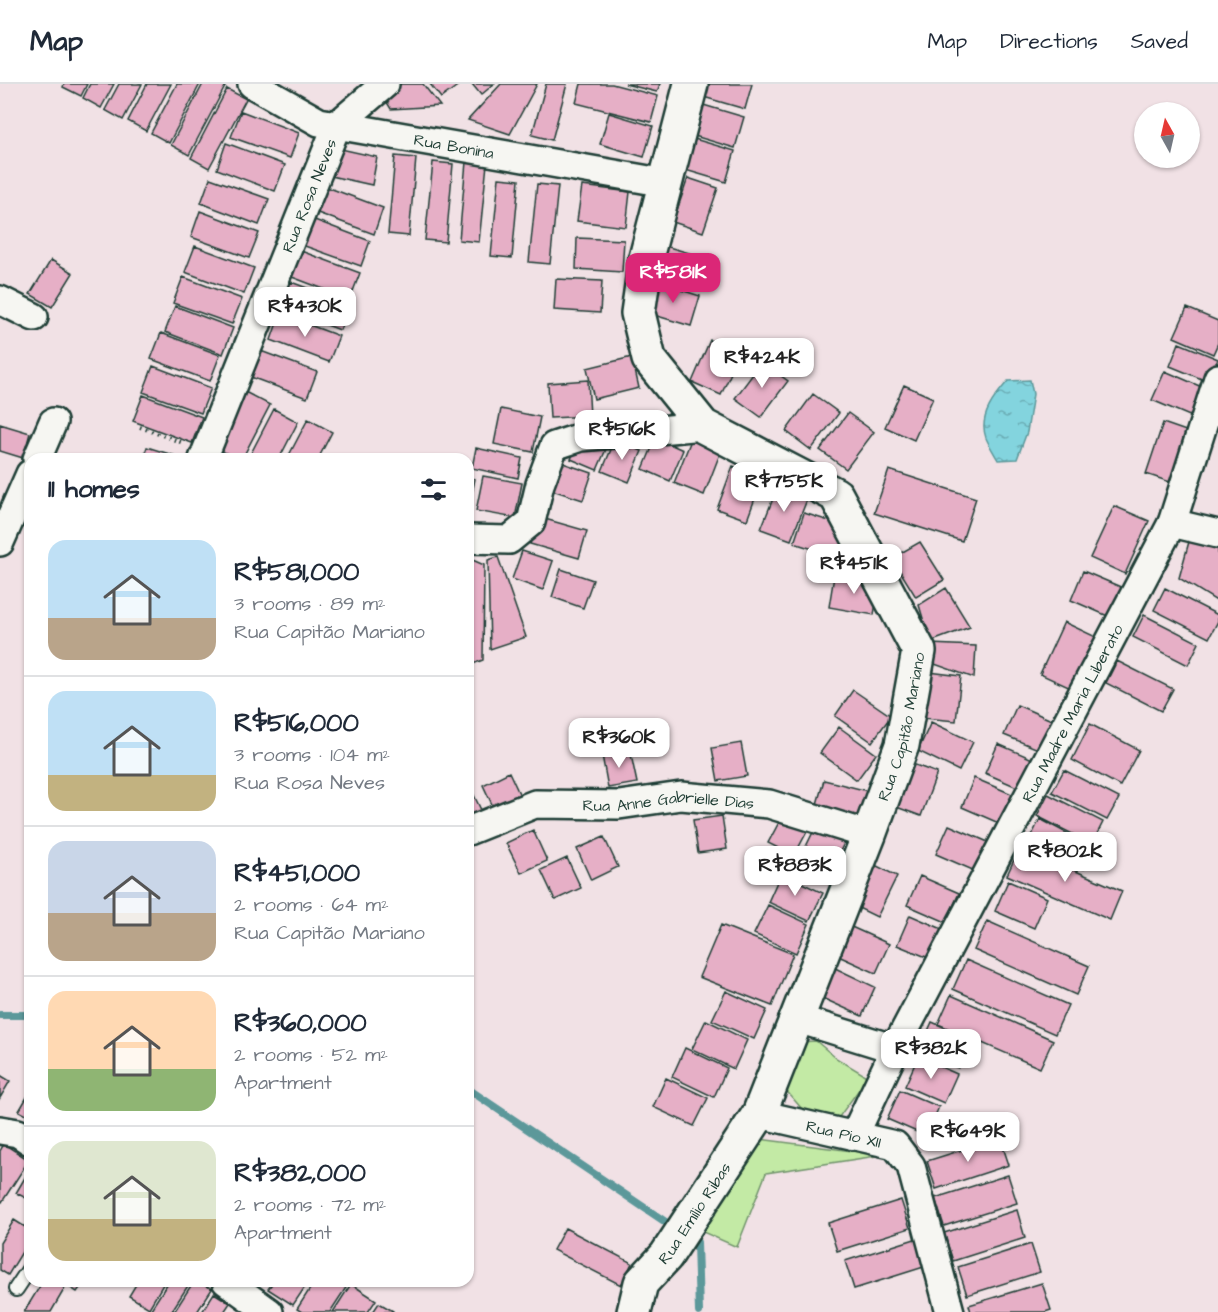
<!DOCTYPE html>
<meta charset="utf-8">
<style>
body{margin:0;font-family:"Architects Daughter",sans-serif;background:#f6f6f7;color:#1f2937;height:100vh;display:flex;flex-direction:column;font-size:22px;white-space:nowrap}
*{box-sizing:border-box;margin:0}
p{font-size:20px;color:#747a83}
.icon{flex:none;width:33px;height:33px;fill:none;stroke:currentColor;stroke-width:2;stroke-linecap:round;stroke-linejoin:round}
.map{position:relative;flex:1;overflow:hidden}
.details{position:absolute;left:24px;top:369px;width:450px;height:834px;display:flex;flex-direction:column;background:#fff;border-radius:18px;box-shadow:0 2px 4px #0004}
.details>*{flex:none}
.needle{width:39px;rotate:352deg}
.buttons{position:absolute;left:1134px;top:18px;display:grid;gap:12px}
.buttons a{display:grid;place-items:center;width:66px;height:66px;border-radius:50%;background:#fff;box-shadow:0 2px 4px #0004;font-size:30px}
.price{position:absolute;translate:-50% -51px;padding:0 14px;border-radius:12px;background:#fff;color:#222;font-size:20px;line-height:39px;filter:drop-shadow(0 2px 3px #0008)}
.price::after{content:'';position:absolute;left:50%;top:36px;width:18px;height:14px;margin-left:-9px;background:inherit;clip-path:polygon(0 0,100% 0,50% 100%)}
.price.on{background:#db2777;color:#fff}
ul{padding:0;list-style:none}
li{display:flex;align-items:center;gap:18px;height:150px;padding:0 24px}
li+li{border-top:2px solid #e0e1e3}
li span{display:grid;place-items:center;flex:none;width:168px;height:120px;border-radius:18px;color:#555}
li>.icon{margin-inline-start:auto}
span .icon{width:72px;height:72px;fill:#fffc;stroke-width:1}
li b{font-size:26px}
h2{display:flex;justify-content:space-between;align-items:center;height:72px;padding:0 24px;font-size:26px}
header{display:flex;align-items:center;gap:36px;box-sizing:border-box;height:84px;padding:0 30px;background:#fff;border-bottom:2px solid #e0e1e3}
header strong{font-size:28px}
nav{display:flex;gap:33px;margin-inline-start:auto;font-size:21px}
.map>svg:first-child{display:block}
.green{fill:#c3eaa5;stroke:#71946c;stroke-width:1.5}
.water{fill:url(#water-ripples);stroke:#5b989a;stroke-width:1.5}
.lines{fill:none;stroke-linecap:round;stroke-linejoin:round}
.stream{stroke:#5b989a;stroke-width:8}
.building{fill:#e6afc6;stroke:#1f3d34;stroke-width:1.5}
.service-casing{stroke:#1f3d34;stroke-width:18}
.minor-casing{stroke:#1f3d34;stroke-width:32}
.tertiary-casing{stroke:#1f3d34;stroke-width:38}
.path{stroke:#1f3d34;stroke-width:4;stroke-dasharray:1.5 4.5;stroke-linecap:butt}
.service{stroke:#f6f6f2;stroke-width:14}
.minor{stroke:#f6f6f2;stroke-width:27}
.tertiary{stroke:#f6f6f2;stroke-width:33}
.labels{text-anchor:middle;stroke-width:6;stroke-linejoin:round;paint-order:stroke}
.street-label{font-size:16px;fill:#1f3d34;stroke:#f6f6f2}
</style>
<header>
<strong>Map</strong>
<nav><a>Map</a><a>Directions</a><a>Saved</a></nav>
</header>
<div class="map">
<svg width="1218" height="1228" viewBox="0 0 1218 1228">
<defs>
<pattern id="water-ripples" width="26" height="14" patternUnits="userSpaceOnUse" patternTransform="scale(1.5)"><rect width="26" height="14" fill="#83d4de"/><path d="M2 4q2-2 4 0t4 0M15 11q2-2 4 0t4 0" fill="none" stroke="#6badb5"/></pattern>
</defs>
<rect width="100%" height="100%" fill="#f1e1e5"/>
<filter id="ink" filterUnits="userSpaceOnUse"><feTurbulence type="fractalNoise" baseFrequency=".0167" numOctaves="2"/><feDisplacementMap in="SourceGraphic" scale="12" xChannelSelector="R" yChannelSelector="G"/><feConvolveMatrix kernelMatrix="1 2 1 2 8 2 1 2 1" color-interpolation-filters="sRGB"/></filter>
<g filter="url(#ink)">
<path class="green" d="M816,957l20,17 32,19 -29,40 -36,-7 -20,-23 14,-45z
M752,1054l131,17 -117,18 -29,74 -41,-18z"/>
<path class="water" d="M1030,296l3,14 -6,38 -10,27 -19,1c-4,-7 -9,-15 -12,-22 -8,-22 9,-42 22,-57z"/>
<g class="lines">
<path class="stream" d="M0,931h30
M468,1005l208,140
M689,1153l8,5 2,70"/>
</g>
<path class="building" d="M64,0h23l-6,12 -18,-9z
M90,0h24l-13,24 -18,-10z
M119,0h23l-19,36 -18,-10z
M147,0h24l-25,47 -18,-10z
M177,0h23l-31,59 -18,-10z
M203,0l23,1 -37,70 -18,-10z
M398,0h25l17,22 -49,3 -8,-13z
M430,0h30l-19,14z
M472,0h22l-13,11z
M501,0h36l-27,50 -42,-14z
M546,0h21l-15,56 -20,-5z
M581,0h31l46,12 -7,26 -75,-19z
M625,0h35l-3,8z
M704,0h48l-7,25 -45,-13z
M227,5l19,10 -37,69 -18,-10z
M700,20l44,13 -9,31 -44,-13z
M241,27l58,22 -9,25 -59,-21z
M609,29l44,13 -9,31 -44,-13z
M691,54l44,13 -9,31 -44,-13z
M226,59l59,22 -10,26 -58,-22z
M332,63l45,10 -5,28 -46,-10z
M395,72l21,2 -7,78 -21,-2z
M433,78l20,2 -7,78 -21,-2z
M466,78l21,2 -8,78 -20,-2z
M210,94l59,21 -10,26 -58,-22z
M499,94l20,2 -7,78 -21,-2z
M688,94l30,10 -15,44 -30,-10z
M537,100l21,2 -8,78 -21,-2z
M324,102l59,22 -9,26 -59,-22z
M582,102l48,6 -4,35 -49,-6z
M200,127l59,22 -10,25 -58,-21z
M312,135l58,22 -9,25 -59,-21z
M577,154l47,2 -2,32 -46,-3z
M195,162l59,22 -10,26 -59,-22z
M665,162l45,13 -10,31 -44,-13z
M301,167l59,22 -10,26 -58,-22z
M51,176l22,13 -21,34 -22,-13z
M183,193l59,22 -10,25 -59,-21z
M556,195l46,2 -2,32 -46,-3z
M291,198l59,22 -10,26 -58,-22z
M656,198l44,14 -9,30 -44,-13z
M175,222l58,22 -10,26 -58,-22z
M1187,224l31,13v22l-5,11 -39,-17z
M280,230l59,22 -10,26 -58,-22z
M161,249l59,22 -10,26 -59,-22z
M710,256l30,13 -19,42 -29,-13z
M1179,259l39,16 -9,23 -39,-16z
M258,266l59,22 -10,26 -59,-22z
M632,273l7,31 -45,11 -7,-31z
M762,278l26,19 -27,36 -26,-19z
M153,282l58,22 -10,25 -58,-21z
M1165,287l39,17 -12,29 -40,-17z
M588,296l2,36 -40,2 -2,-35z
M904,301l29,13 -19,42 -29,-13z
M245,308l25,13 -28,54h-4l-22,-11z
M813,310l26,19 -28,37 -25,-19z
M143,311l59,22 -10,26 -59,-22z
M274,325l24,13 -19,37h-31z
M501,325l39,8 -7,35 -39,-8z
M848,329l26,19 -28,37 -26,-19z
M308,335l24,13 -14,27h-31z
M1163,339l23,8 -16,51 -24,-8z
M0,340l30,9 -7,25 -23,-7z
M656,354l27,12 -13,31 -27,-12z
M610,356l-13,30 -26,-11 7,-14z
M615,356l27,11 -13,31 -27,-11z
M691,356l30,11 -17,44 -30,-12z
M147,363l32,10 -1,2h-35z
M476,364l46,10 -4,20 -46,-10z
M560,378l32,11 -9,27 -31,-10z
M733,382l30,11 -16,43 -30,-11z
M889,386l87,28 -14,43 -88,-28z
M483,392l39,7 -7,35 -39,-7z
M468,394l7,1 -7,33z
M778,402l30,11 -17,43 -30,-11z
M1114,422l35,15 -24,53 -35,-16z
M804,429l44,14 -10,30 -44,-14z
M538,433l49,14 -8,27 -49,-14z
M1190,454l28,11v53l-39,-24z
M920,458l24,38 -28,17 -24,-39z
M522,467l31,10 -10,29 -31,-11z
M498,473l28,80 -36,12 -2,-89z
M468,474l16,7 -1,95 -15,6z
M561,485l32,11 -10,28 -31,-11z
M1083,487l40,17 -13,29 -39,-17z
M834,492l45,7 -5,32 -45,-8z
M946,504l24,39 -40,15 -11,-37z
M1165,504l53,27v6l-9,17 -55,-28z
M1144,531l55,28 -11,22 -55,-28z
M1064,538l34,16 -23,52 -35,-16z
M930,560l46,2 -2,32 -45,-16z
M1117,577l56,28 -12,22 -55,-28z
M929,588l32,4 -5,45 -32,-3z
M853,606l38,26 -19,26 -37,-26z
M1017,621l39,17 -13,29 -39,-16z
M931,638l42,20 -14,29 -41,-20z
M1090,640l49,26 -19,36 -48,-26z
M839,643l37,27 -19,26 -37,-27z
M741,659l6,33 -29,5 -6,-33z
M998,660l39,17 -13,29 -39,-17z
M630,666l7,33 -29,5 -6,-33z
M907,678l30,11 -16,43 -30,-11z
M1064,686l55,28 -12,22 -55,-28z
M509,688l14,30 -26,13 -14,-30z
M974,694l40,17 -13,29 -39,-17z
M824,696l44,11 -8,31 -45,-11z
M468,699l14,29 -14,7z
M1048,710l55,28 -11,22 -55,-28z
M784,729l26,13 -16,30 -26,-13z
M722,732l5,33 -29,4 -5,-33z
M1040,735l55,29 -11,21 -55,-28z
M817,740l29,15 -20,41 -29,-15z
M949,741l39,17 -13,29 -39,-17z
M533,746l14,31 -26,12 -15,-30z
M604,753l14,30 -27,13 -14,-31z
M1020,763l102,44 -12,29 -103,-45z
M567,774l14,30 -26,12 -14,-30z
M869,778l28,14 -20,41 -29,-14z
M781,789l42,20 -14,28 -41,-19z
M920,792l39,17 -13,29 -39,-17z
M1008,797l39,17 -13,30 -39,-17z
M768,821l41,19 -13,29 -42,-19z
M910,831l39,17 -13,29 -39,-16z
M987,837l102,45 -13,29 -102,-45z
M721,841l72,29 -21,52 -73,-29z
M847,841l42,19 -13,29 -42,-19z
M966,876l102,45 -13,29 -102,-45z
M833,883l42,20 -13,29 -42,-19z
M726,907l41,19 -13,29 -42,-19z
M951,911l102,45 -13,28 -102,-44z
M706,936l41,20 -13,29 -42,-20z
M932,938l39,17 -13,29 -39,-17z
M685,964l42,20 -13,29 -42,-20z
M918,973l39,17 -13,29 -39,-17z
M0,991l10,6 -10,17z
M666,994l42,20 -14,28 -41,-19z
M900,1006l39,17 -13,29 -39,-17z
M30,1008v25l-11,-6z
M1000,1054l9,27 -73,24 -9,-28z
M4,1060l25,16 -27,42 -2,-2v-49z
M30,1085v31l-14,-7z
M1008,1091l9,28 -73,23 -9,-28z
M901,1116l9,28 -73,23 -9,-28z
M1017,1126l8,28 -72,23 -9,-28z
M14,1136l16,10v9l-22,36 -8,-5v-27z
M565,1144l67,35 -11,22 -68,-35z
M918,1154l9,28 -73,23 -9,-28z
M1031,1160l9,28 -73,23 -9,-28z
M43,1197h10l12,7 -14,24h-27z
M60,1197h25l-8,11z
M138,1197h27l-16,27 -20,-12z
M169,1197h22l-20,31h-15l-5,-3z
M194,1197h5l13,8 -15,23h-23z
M274,1197h35l-16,24 -25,-16z
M315,1197h31l3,2 -19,29h-28l-5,-3z
M1042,1199l9,27 -6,2h-74l-2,-7z
M351,1200l25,16 -8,12h-35z
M214,1209l16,10 -6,9h-22z
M379,1219l14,8v1h-20z"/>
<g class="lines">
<defs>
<path id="service" d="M16,1205l14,-21"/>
<g id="minor">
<path id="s1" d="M252,0l67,38 347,61"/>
<path d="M0,216l34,17"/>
<path d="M37,375l16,-37"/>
<path id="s2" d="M203,375l134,-334 48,-41"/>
<path d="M1172,439l46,11"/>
<path d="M468,455l41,1 22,-18 9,-38 14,-38 27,-9 122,-11"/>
<path d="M0,458l30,-68"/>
<path id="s3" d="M468,747l67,-27 84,1 62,-9 88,8 100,31"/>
<path d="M795,934l100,31"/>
<path id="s4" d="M759,1030l136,31 16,21 39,146"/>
<path d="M0,1046l18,3 12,8"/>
<path id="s5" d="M854,1052l41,-87 277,-526 46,-145"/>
<path d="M226,1197l43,31"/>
</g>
<g id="tertiary">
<path id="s6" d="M634,1228l7,-29 25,-27 93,-142 110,-279 33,-90 17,-94 -83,-156 -133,-69 -54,-67 -11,-46 8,-55 45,-174"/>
</g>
</defs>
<use href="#service" class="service-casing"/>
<use href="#minor" class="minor-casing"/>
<use href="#tertiary" class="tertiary-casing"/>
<path class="path" d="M140,343l43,16"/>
<use href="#service" class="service"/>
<use href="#minor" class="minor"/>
<use href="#tertiary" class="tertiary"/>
</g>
</g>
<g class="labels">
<g class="street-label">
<text dy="6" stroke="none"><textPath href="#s1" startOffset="214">Rua Bonina</textPath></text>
<text dy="6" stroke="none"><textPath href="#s2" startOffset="284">Rua Rosa Neves</textPath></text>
<text dy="6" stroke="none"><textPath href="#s5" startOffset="476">Rua Madre Maria Liberato</textPath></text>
<text dy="6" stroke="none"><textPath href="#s6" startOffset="650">Rua Capitão Mariano</textPath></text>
<text dy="6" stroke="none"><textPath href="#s3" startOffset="206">Rua Anne Gabrielle Dias</textPath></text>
<text dy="6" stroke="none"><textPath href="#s4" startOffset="87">Rua Pio XII</textPath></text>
<text dy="6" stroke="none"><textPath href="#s6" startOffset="118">Rua Emílio Ribas</textPath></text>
</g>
</g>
</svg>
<div class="buttons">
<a><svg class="needle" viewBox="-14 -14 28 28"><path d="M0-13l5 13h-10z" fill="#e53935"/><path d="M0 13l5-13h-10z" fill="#747a83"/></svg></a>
</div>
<b class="price on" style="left:673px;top:220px">R$581K</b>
<b class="price" style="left:305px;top:254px">R$430K</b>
<b class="price" style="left:762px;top:305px">R$424K</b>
<b class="price" style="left:622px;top:377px">R$516K</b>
<b class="price" style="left:784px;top:429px">R$755K</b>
<b class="price" style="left:854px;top:511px">R$451K</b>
<b class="price" style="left:619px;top:685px">R$360K</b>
<b class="price" style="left:1065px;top:799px">R$802K</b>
<b class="price" style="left:795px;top:813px">R$883K</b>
<b class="price" style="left:931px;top:996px">R$382K</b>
<b class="price" style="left:968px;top:1079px">R$649K</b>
<section class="details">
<h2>11 homes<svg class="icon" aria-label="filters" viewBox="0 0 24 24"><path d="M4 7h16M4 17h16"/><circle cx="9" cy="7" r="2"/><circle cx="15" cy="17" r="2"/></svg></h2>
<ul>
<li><span style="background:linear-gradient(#bfe0f5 65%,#b9a48a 0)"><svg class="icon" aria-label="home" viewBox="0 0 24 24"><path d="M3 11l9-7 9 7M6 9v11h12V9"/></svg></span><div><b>R$581,000</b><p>3 rooms · 89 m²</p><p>Rua Capitão Mariano</p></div></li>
<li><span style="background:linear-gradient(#bfe0f5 70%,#c2b280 0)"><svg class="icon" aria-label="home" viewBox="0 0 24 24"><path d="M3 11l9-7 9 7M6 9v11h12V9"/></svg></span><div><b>R$516,000</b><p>3 rooms · 104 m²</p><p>Rua Rosa Neves</p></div></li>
<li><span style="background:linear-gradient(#c9d6e8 60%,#b9a48a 0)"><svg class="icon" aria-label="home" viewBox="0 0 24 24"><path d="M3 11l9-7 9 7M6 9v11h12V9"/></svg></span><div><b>R$451,000</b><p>2 rooms · 64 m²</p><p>Rua Capitão Mariano</p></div></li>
<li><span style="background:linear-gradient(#ffd9b3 65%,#8fb573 0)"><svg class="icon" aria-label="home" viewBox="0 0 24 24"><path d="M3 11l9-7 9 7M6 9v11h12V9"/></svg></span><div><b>R$360,000</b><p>2 rooms · 52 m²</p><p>Apartment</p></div></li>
<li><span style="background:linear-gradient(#dfe7d0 65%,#c2b280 0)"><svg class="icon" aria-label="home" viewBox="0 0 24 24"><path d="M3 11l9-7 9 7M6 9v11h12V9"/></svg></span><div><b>R$382,000</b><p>2 rooms · 72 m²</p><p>Apartment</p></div></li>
</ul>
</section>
</div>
